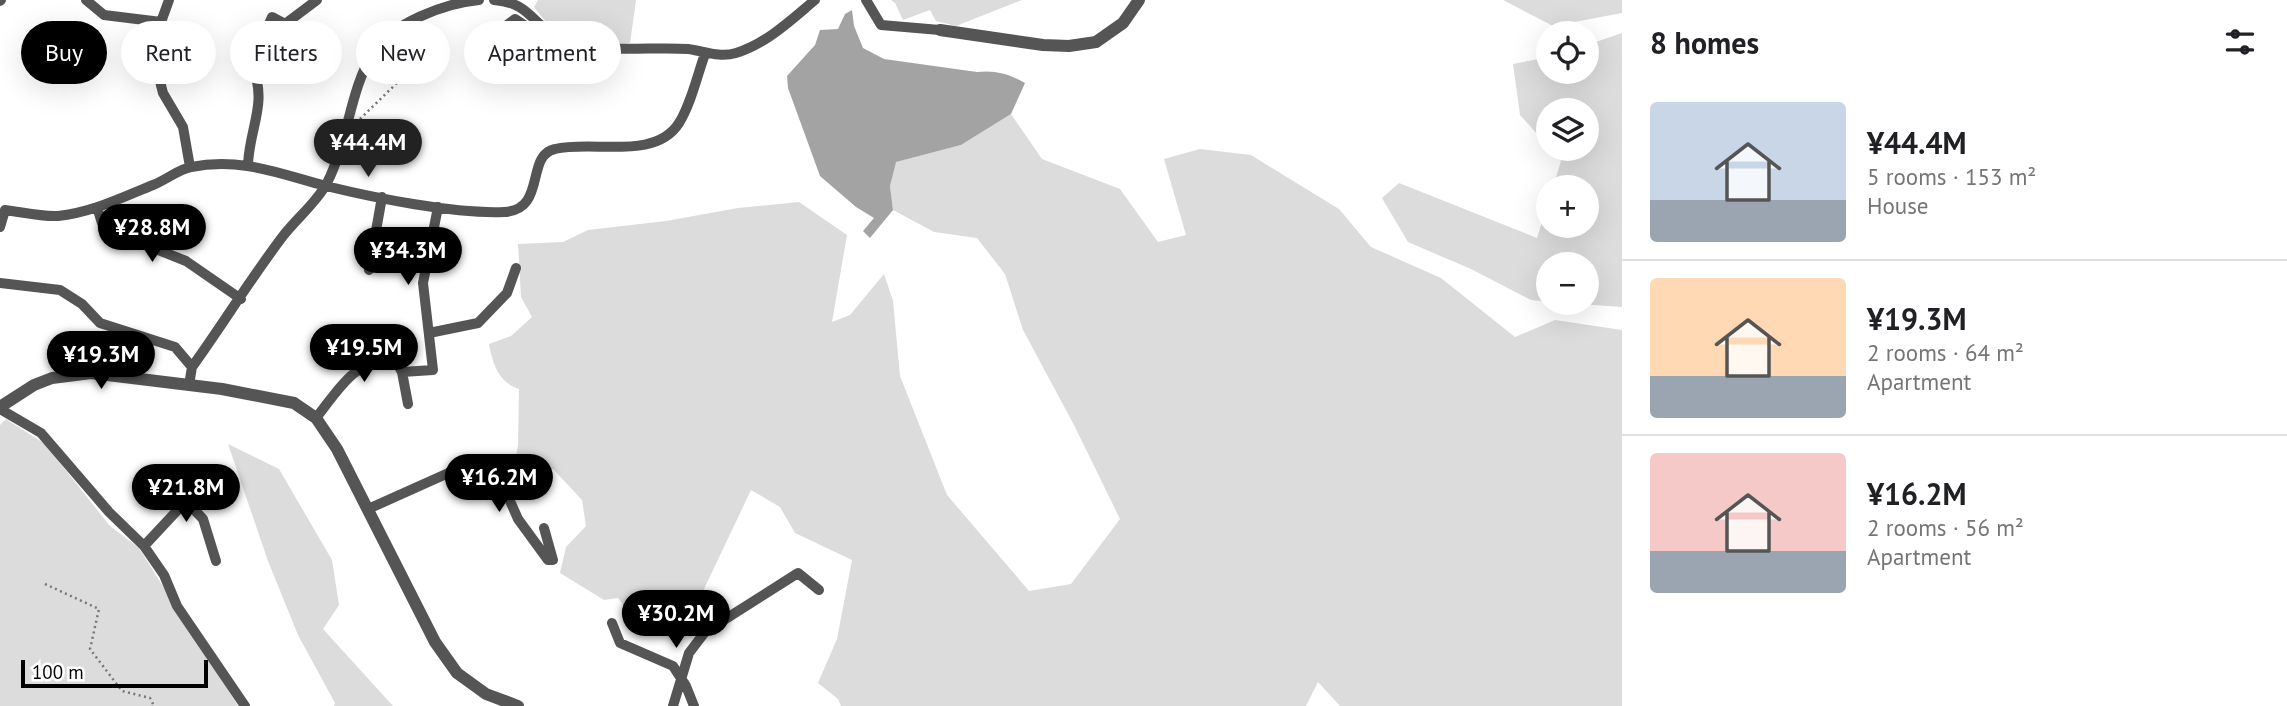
<!DOCTYPE html>
<meta charset="utf-8">
<style>
body{margin:0;font-family:"PT Sans",sans-serif;background:#f6f6f6;color:#202124;height:100vh;display:flex;flex-direction:column;font-size:26px;white-space:nowrap}
*{box-sizing:border-box;margin:0}
p{font-size:23px;color:#757577}
.icon{flex:none;width:38px;height:38px;fill:none;stroke:currentColor;stroke-width:2;stroke-linecap:round;stroke-linejoin:round}
.map{position:relative;flex:1;overflow:hidden}
.drawer{display:flex;flex-direction:column;background:#fff;width:665px}
.drawer>*{flex:none}
.guide{position:absolute;left:21px;top:21px;width:665px;height:63px;display:flex;gap:14px}
.fabs{position:absolute;left:1536px;top:21px;display:grid;gap:14px}
.fabs a{display:grid;place-items:center;width:63px;height:63px;border-radius:50%;background:#fff;box-shadow:0 7px 28px #0002;font-size:35px}
.scale{position:absolute;left:21px;bottom:18px;width:187px;box-sizing:border-box;padding-left:7px;border:4px solid #000;border-top:0;font-size:19px;line-height:24px;white-space:nowrap;color:#000;-webkit-text-stroke:5px #fff;paint-order:stroke}
.price{position:absolute;translate:-50% -60px;padding:0 16px;border-radius:24px;background:#000;color:#fff;font-size:23px;line-height:46px;filter:drop-shadow(0 2px 4px #0008)}
.price::after{content:'';position:absolute;left:50%;top:42px;width:21px;height:16px;margin-left:-10px;background:inherit;clip-path:polygon(0 0,100% 0,50% 100%)}
.price.active{background:#222;color:#fff}
ul{padding:0;list-style:none}
li{display:flex;align-items:center;gap:21px;height:175px;padding:0 28px}
li+li{border-top:2px solid #e0e0e0}
li span{display:grid;place-items:center;flex:none;width:196px;height:140px;border-radius:7px;color:#555}
li>.icon{margin-inline-start:auto}
span .icon{width:84px;height:84px;fill:#fffc;stroke-width:1}
li b{font-size:30px}
h2{display:flex;justify-content:space-between;align-items:center;height:84px;padding:0 28px;font-size:30px}
.pill{padding:0 24px;border-radius:32px;background:#fff;box-shadow:0 7px 28px #0002;font-size:24px;line-height:63px}
.pill.active{background:#000;color:#fff}
main{display:flex;flex:1;min-height:0}
.map>svg:first-child{display:block}
.green{fill:#dcdcdc}
.water{fill:#a3a3a3}
.lines{fill:none;stroke-linecap:round;stroke-linejoin:round}
.path{stroke:#777;stroke-width:2.5;stroke-dasharray:2 3.5;stroke-linecap:butt}
.minor{stroke:#555;stroke-width:10}
.tertiary{stroke:#555;stroke-width:12}
</style>
<main>
<div class="map">
<svg width="1622" height="706" viewBox="0 0 1622 706">
<rect width="100%" height="100%" fill="#fff"/>
<path class="green" d="M538,0h98l-6,43 -37,6 -11,-9 -21,3 -19,-10 4,-11 -12,-15z
M891,0h131l-66,26 -20,-5 -6,-11 -27,10 -8,-17z
M1503,0h119v13l-69,13z
M1622,33v274l-59,-4h24v-39h-38v38l-18,-2 -60,-31 -63,-27 -26,-44 17,-15 138,55 12,-38v26h38v-39h-34l8,-26 -11,-12h37v-39h-38v37l-29,-32 -7,-51 36,-7v15h38v-27z
M1011,114l31,45 78,30 38,53 28,-7 -22,-76 36,-10 51,6 88,54 32,38 70,31 74,59 40,-17 67,10v376h-282l-22,-24 -12,24h-465l-3,-7 -20,-16 19,-44 15,-79 -57,-27 -15,-26 -29,-17 -47,99 -12,44c-36,-1 -51,-6 -74,-35l-14,2 -44,-27 6,-26 20,-21 -4,-26 -29,-31 -23,-5 -11,17 -8,5 7,-41 1,-56c-21,-7 -26,-25 -30,-45l22,-8 21,-19 -11,-20 -3,-53 45,-2 25,-12 78,-9 72,-13 61,-6 48,33 -15,87 18,-7 34,-41 9,27 7,75 47,119 82,96 42,-7 49,-65 -46,-94 -51,-95 -18,-56 -28,-36 -43,-6 -41,-22 -3,-24 5,-24 66,-17z
M6,419l39,25 65,82 29,22 99,158h-238v-281z
M228,444l51,25 53,91 7,45 -16,24 70,77h-59l1,-3 -37,-68 -30,-74z"/>
<path class="water" d="M852,10l2,16 9,22 21,11 93,13c19,-2 32,2 48,11l-14,31 -50,31 -65,17 -6,24 3,24 -23,28 -7,-7 11,-13 -18,-11 -36,-31 -32,-88 -1,-12 28,-31 5,-15 18,-1 7,-15z"/>
<g class="lines">
<path class="path" d="M360,119l40,-39
M45,584l54,25 -9,40 32,42 28,7 4,8"/>
<path class="minor" d="M86,0l18,15 57,7
M169,0l-8,22 -4,48 6,23 20,34 7,40
M494,0c38,3 37,25 67,39 37,16 89,7 127,10 16,2 31,9 48,4 30,-9 55,-33 79,-53
M866,0l15,25 59,5
M0,1l1,-1
M497,50l10,-25 8,-6 42,28h19
M248,164c2,-39 20,-60 4,-99l20,-48 13,7 32,-24
M97,207l5,16 11,9 73,29 55,38
M0,227l5,-17c17,2 36,7 53,6 33,-3 65,-19 95,-31 13,-5 26,-16 38,-18 50,-10 89,7 135,19 49,12 128,28 178,26 43,-2 21,-57 51,-63 38,-9 100,12 124,-26 12,-19 18,-47 26,-69
M369,270l13,-73
M0,283l60,7 22,14 18,19 75,24 17,20
M429,333l49,-10 29,-30 9,-25
M402,372l31,-2 -10,-87 15,-76
M189,385l3,-18c31,-43 59,-89 91,-131 14,-18 34,-34 44,-53 21,-41 23,-94 46,-130 18,-30 73,-50 106,-53
M0,409l41,24 68,79 35,34 20,29 13,31 68,100
M316,418c24,-30 36,-56 78,-60l8,14 6,32
M368,509l96,-43 42,26 12,27 30,41h5l-9,-32
M144,546l42,-45 17,18 13,42
M612,623l8,20 53,23 13,20 8,20
M673,706l16,-53 16,-21 93,-59 21,17"/>
<path class="tertiary" d="M940,30l103,15 26,1 27,-4 27,-19 16,-23
M0,407l34,-22 18,-7 39,-5 131,16 72,14 22,15 21,31 98,193 22,31 29,21 32,12"/>
</g>
</svg>
<div class="fabs">
<a><svg class="icon" aria-label="locate" viewBox="0 0 24 24"><circle cx="12" cy="12" r="6"/><path d="M12 2v4M12 18v4M2 12h4M18 12h4"/></svg></a>
<a><svg class="icon" aria-label="layers" viewBox="0 0 24 24"><path d="M12 4l9 5-9 5-9-5zM3 14l9 5 9-5"/></svg></a>
<a>+</a>
<a>−</a>
</div>
<div class="scale">100 m</div>
<b class="price active" style="left:368px;top:179px">¥44.4M</b>
<b class="price" style="left:152px;top:264px">¥28.8M</b>
<b class="price" style="left:408px;top:287px">¥34.3M</b>
<b class="price" style="left:364px;top:384px">¥19.5M</b>
<b class="price" style="left:101px;top:391px">¥19.3M</b>
<b class="price" style="left:499px;top:514px">¥16.2M</b>
<b class="price" style="left:186px;top:524px">¥21.8M</b>
<b class="price" style="left:676px;top:650px">¥30.2M</b>
<div class="guide">
<a class="pill active">Buy</a>
<a class="pill">Rent</a>
<a class="pill">Filters</a>
<a class="pill">New</a>
<a class="pill">Apartment</a>
</div>
</div>
<section class="drawer">
<h2>8 homes<svg class="icon" aria-label="filters" viewBox="0 0 24 24"><path d="M4 7h16M4 17h16"/><circle cx="9" cy="7" r="2"/><circle cx="15" cy="17" r="2"/></svg></h2>
<ul>
<li><span style="background:linear-gradient(#c9d6e8 70%,#9aa5b1 0)"><svg class="icon" aria-label="home" viewBox="0 0 24 24"><path d="M3 11l9-7 9 7M6 9v11h12V9"/></svg></span><div><b>¥44.4M</b><p>5 rooms · 153 m²</p><p>House</p></div></li>
<li><span style="background:linear-gradient(#ffd9b3 70%,#9aa5b1 0)"><svg class="icon" aria-label="home" viewBox="0 0 24 24"><path d="M3 11l9-7 9 7M6 9v11h12V9"/></svg></span><div><b>¥19.3M</b><p>2 rooms · 64 m²</p><p>Apartment</p></div></li>
<li><span style="background:linear-gradient(#f6c9c9 70%,#9aa5b1 0)"><svg class="icon" aria-label="home" viewBox="0 0 24 24"><path d="M3 11l9-7 9 7M6 9v11h12V9"/></svg></span><div><b>¥16.2M</b><p>2 rooms · 56 m²</p><p>Apartment</p></div></li>
</ul>
</section>
</main>
